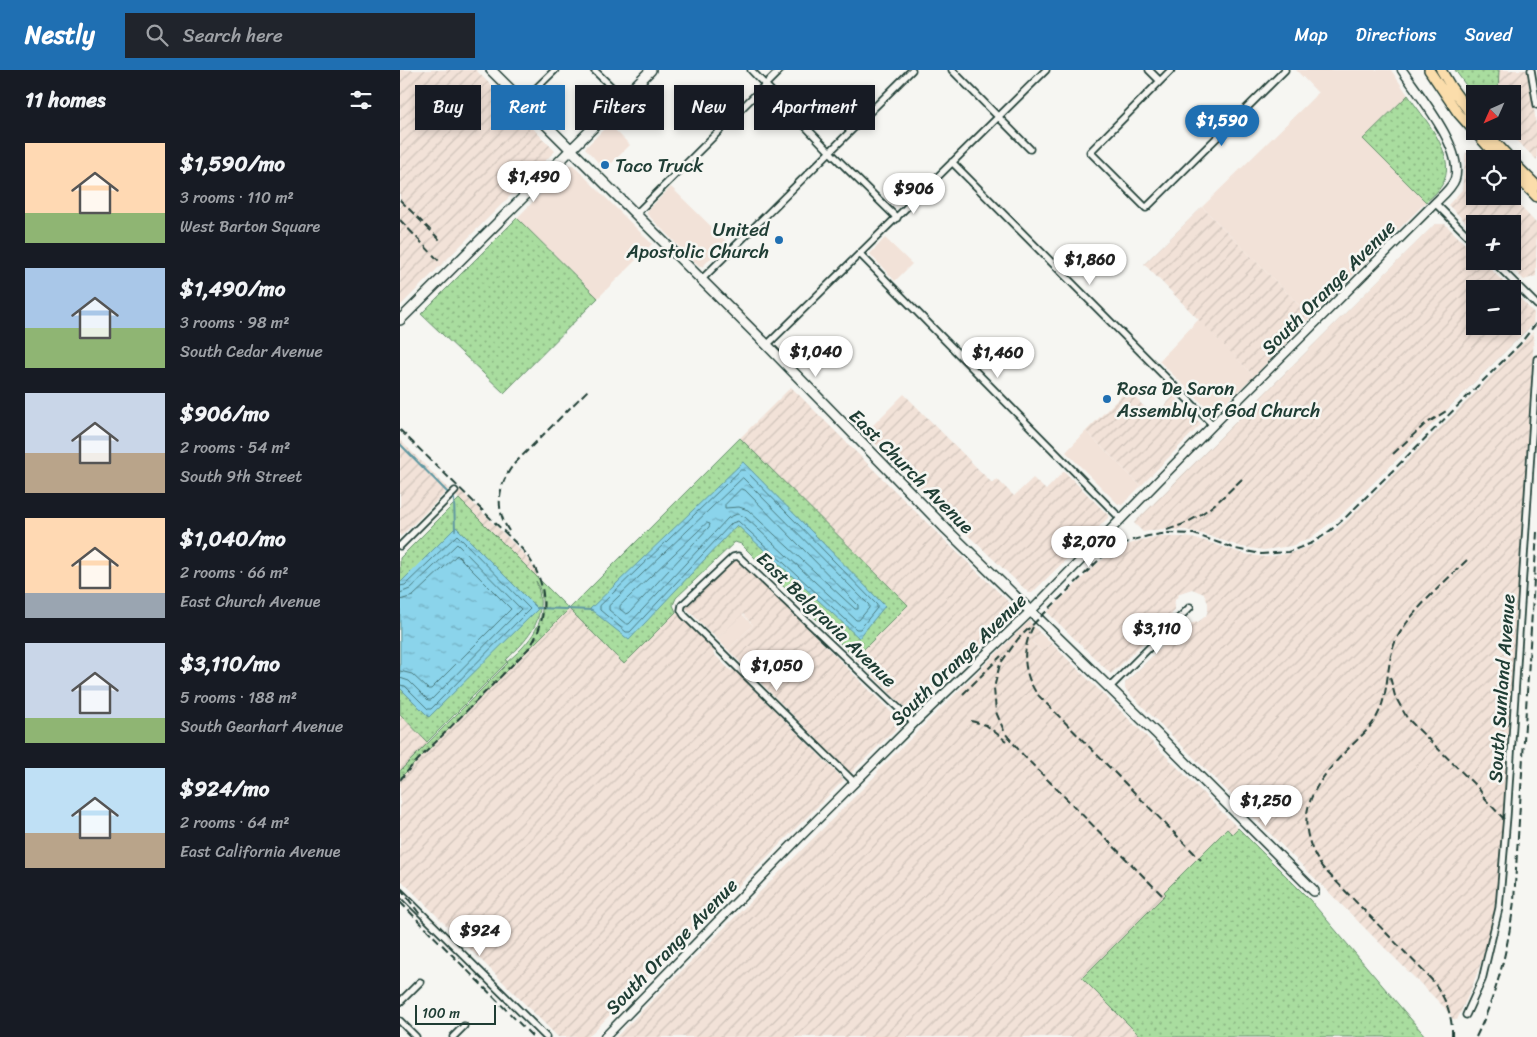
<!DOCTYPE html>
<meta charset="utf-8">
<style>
body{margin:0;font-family:Sriracha,sans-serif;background:#20242c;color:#f1f3f6;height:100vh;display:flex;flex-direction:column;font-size:19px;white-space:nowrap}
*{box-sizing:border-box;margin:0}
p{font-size:16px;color:#9ea1a6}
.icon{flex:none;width:28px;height:28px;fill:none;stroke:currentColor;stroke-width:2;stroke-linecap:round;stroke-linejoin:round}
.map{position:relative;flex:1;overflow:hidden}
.side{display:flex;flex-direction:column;background:#171b24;width:400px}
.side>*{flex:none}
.banner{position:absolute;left:15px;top:15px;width:475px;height:45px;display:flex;gap:10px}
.needle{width:32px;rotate:225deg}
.fabs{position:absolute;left:1066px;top:15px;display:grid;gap:10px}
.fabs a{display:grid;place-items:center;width:55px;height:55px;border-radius:0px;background:#171b24;box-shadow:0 2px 8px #0003;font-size:25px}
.scale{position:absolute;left:15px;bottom:12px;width:81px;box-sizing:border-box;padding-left:5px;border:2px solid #1f3d34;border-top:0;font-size:14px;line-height:18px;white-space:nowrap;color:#1f3d34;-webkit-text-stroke:4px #f6f6f2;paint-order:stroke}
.price{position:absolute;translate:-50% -42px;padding:0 11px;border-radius:18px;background:#fff;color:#222;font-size:16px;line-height:32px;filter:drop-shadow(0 1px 2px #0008)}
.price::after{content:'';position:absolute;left:50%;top:30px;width:15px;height:11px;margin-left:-8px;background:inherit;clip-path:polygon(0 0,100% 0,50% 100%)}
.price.active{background:#1f6fb2;color:#fff}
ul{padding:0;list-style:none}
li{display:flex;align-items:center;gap:15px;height:125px;padding:0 25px}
li span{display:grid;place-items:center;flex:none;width:140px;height:100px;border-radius:0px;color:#555}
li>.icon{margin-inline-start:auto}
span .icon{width:60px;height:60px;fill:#fffc;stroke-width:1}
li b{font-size:21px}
h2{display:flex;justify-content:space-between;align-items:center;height:60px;padding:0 25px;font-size:21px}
.tag{padding:0 18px;border-radius:0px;background:#171b24;box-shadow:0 2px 8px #0003;font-size:18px;line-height:45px}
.tag.active{background:#1f6fb2;color:#fff}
header{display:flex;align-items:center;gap:30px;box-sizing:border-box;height:70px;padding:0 25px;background:#1f6fb2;color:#fff}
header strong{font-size:24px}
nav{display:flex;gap:28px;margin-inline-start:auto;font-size:18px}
.search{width:350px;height:45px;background:#20242c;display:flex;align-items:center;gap:12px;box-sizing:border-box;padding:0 18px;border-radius:0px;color:#9ea1a6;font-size:19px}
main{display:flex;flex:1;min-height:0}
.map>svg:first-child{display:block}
.built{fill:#f2e2d8}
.industrial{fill:url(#industrial-furrows)}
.grass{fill:url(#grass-dots);stroke:#648d6a;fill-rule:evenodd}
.water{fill:url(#water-ripples);stroke:#6098a2}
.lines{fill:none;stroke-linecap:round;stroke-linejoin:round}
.shore{stroke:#4a797d;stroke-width:1}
.stream{stroke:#6098a2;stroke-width:2}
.minor-casing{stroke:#1f3d34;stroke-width:9}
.tertiary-casing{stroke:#1f3d34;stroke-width:11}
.secondary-casing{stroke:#1f3d34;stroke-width:12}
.primary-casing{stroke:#1f3d34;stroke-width:12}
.minor{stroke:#f6f6f2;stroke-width:5.5}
.tertiary{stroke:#f6f6f2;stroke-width:8}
.secondary{stroke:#f6f6f2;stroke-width:9}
.primary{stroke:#fbddab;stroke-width:9}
.rail{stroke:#1f3d34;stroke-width:2;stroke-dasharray:8 4;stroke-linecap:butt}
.poi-dot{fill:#1f6fb2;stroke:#f6f6f2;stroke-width:2}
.labels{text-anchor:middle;stroke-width:5;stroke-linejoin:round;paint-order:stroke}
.poi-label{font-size:19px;fill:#1f3d34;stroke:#f6f6f2;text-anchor:start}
.street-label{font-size:19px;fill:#1f3d34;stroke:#f6f6f2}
</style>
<header>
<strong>Nestly</strong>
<div class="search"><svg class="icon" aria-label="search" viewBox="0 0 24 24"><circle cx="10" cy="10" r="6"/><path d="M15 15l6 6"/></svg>Search here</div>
<nav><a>Map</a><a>Directions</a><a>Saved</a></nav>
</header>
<main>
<section class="side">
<h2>11 homes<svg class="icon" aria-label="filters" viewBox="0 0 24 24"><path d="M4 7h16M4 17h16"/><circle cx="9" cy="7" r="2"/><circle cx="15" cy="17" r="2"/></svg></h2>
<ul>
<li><span style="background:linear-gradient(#ffd9b3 70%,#8fb573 0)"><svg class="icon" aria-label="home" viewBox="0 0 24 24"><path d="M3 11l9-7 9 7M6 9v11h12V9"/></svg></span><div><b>$1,590/mo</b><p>3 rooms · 110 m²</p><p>West Barton Square</p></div></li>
<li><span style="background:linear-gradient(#a9c7e8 60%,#8fb573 0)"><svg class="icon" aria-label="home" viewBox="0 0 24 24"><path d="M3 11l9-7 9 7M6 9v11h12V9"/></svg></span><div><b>$1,490/mo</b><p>3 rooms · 98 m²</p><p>South Cedar Avenue</p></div></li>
<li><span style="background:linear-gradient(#c9d6e8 60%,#b9a48a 0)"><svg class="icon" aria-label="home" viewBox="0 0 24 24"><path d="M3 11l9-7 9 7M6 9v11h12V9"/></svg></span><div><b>$906/mo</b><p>2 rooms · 54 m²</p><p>South 9th Street</p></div></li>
<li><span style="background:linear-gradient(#ffd9b3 75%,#9aa5b1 0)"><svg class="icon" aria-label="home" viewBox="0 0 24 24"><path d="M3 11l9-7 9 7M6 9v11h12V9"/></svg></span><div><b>$1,040/mo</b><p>2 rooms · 66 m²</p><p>East Church Avenue</p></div></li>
<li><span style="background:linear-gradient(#c9d6e8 75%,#8fb573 0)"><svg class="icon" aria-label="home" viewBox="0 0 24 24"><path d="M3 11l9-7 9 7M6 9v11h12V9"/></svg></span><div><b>$3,110/mo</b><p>5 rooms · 188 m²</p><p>South Gearhart Avenue</p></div></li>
<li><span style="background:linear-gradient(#bfe0f5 65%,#b9a48a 0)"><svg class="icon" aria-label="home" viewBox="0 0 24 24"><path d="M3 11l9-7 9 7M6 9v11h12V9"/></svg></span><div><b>$924/mo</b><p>2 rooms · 64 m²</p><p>East California Avenue</p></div></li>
</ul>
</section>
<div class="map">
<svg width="1137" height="967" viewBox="0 0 1137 967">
<defs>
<pattern id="industrial-furrows" width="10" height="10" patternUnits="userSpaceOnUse" patternTransform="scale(1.25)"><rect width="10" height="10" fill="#f2e2d8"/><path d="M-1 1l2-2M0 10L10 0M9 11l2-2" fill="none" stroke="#cfc3ba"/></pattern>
<pattern id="grass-dots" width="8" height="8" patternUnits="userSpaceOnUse" patternTransform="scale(1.25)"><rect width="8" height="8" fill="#a9dd9f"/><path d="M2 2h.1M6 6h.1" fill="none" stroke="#89b482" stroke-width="1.8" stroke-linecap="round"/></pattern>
<pattern id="water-ripples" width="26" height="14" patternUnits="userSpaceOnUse" patternTransform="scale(1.25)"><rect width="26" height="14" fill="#8bd4eb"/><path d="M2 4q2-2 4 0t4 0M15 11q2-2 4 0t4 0" fill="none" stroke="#71adbf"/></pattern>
</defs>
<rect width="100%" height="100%" fill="#f6f6f2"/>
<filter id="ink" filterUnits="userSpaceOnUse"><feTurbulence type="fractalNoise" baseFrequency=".02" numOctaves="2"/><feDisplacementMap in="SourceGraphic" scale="10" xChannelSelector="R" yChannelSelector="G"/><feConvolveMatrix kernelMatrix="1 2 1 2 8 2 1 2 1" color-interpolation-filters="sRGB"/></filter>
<g filter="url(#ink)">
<path class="built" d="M896,0h95l17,25 -44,44 62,63 -115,115 -109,-110 116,-114z
M209,54l21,21 -25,25 -20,-22z
M169,95h4l79,79 -54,54 -81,-80z
M271,117l56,55 -25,25h-3l-52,-53v-3z
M485,168l27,26 -17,17 -25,-27z
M799,249l55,57 -41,38 -54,-53z
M686,361l55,55 -19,19 -4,-1 -52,-52z
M342,544l11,11 -25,25 -11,-11z
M640,563l11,10 -9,9 -10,-10z"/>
<path class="industrial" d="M0,0h76l79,81 -155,155z
M1099,0h30l8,62v28l-31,-29h6v-37h-14z
M1066,82l9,9v35h35l27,28 -1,52 -12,4 -19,-19h7v-37h-37v7l-27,-26 14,-15z
M802,137l109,110 -57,59 -110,-112z
M1035,154h10l30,30v7h8l27,28h-35v37h37l1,-35 21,22 -1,11 -192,191 -32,24 -18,7 -27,4 -22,-3 -39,-13 -17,-4 -23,-1 -20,3 -9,-9z
M1133,262l1,5 -35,549 -8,42 -9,32 -10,27 -15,33 -4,-1 -9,-12 -319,-318v-6l56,-55 7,-4 10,-2 8,-6 2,-6v-7l-4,-9 -12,-5 -12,4 -5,7 -1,10 -4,7 -59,57 -64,-62 52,-50 23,-15 19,-7 19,-3h26l19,4 39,13 21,3 22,-3 26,-9 17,-11 16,-13 123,-122z
M391,317l144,144 80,77 -1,4 -100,99h-6l-53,-53 52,-53 -167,-167z
M727,320l27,26 20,-20 27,28 -60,62 -55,-55z
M504,324l88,89 5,-4 17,17 19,-18 13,12 18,-19 44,44v3l-76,75h-3l-75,-71 -89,-89z
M0,370l49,49 -49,48z
M59,419l64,64 10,13 6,13 -85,-85z
M334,484l168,169 -51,50 -123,-123 25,-25 -10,-11 -26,25 -34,-34z
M169,539l55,55 52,-52 39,38 -2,3 18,18 2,-2 111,111 -256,257h-30l-158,-158v-101z
M629,551l11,12 -8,9 10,10 9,-9 86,84 101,101 -6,6 -5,-5 -63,63 2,2 -84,84 59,59h-525l262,-264 -1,-1z
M0,644l28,29 -28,28z"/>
<path class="grass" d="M1055,0h44l-1,24h-23v4z
M1008,25c15,23 48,57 36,86 -4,9 -11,15 -18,21l-63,-63z
M117,148l81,80 -94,95 -83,-79z
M340,368l168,167 -53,53 -114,-114 -6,-2 -59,56 -3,7 3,7 -52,52 -55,-55 -169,169v-7l108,-108 -1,-1 -80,80 -27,-28v-156l59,-59 110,110zM136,511c3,4 5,12 6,18 3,27 -16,47 -35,63l-1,-2c24,-23 43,-43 30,-79z
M838,758l72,72 116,137h-285l-59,-59 84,-84 -2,-2 63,-63 5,5z"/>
<path class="water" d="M343,392l142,144 -26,32 -122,-113 -108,115 -39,-31z
M56,457l82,82 -109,108 -29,-29v-105z"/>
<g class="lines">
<path class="shore" d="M341,400h4l132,135v3l-17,21h-4l-118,-108 -6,2 -102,109h-4l-26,-22v-4z
M343,408l126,127v3l-10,12h-3l-111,-103 -8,-3 -9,4 -99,106h-3l-17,-14v-4z
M341,419l4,1 113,115v4h-3l-107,-99 -9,-3 -14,1v-3z
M307,453l3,1 -1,3 -80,86 -3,1 -6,-5v-3z
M0,516l5,-1 52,-50 73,74 -99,100h-3l-23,-23 -5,-1
M0,523l10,-4 47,-45 64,65 -90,91h-3l-19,-19 -9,-3
M0,530l13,-4 44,-41 54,54 -80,80h-3l-16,-15 -12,-3"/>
<path class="stream" d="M0,374l54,55 1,31
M137,538l55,2"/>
<defs>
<path id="minor" d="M194,0l29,28
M351,0l79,82 67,66
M552,0l78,79
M749,0l11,11
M771,0l-81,82 56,56 139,-138
M1131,0l6,35
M122,32l33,-32
M552,92l261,263
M1035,133l40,40
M236,144l144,-144
M460,184l261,265
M1093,191l44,44
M301,210l211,-210
M367,275l279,-275
M0,476l55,-55
M709,618l81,-81
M455,713l-171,-168 -3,-5 1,-5 51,-48 5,-1 176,167
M0,822l146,145
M0,932l20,-20
M1066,945l16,-35 17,-72 8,-92 30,-457
M0,951l16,16
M53,967l11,-11"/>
<path id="tertiary" d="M205,967l194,-199 115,-115 117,-112 182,-186 222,-222c6,-6 17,-15 20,-24 9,-30 -36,-84 -53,-109"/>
<path id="secondary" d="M91,0l276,275 179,184 210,204 158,158
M0,250l251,-250"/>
<path id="primary" d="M1029,0l29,43 41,46
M1041,0l10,17 24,33
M1085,61l26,28
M1112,91l25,25
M1112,102l25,25"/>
</defs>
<use href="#minor" class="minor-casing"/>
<use href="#tertiary" class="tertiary-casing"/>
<use href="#secondary" class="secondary-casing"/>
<use href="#primary" class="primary-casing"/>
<use href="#minor" class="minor"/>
<use href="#tertiary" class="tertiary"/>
<use href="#secondary" class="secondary"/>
<use href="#primary" class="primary"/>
<path class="rail" d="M0,130l42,42
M0,150l39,41
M0,360l122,119c25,29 29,65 8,98l-119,120 -11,13
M993,384l31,-29 24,-15
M767,460c33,-10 51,-28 75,-51
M109,461c-15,-22 -11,-48 6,-68l74,-74
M633,557c-12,22 -10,46 4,67l164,166
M990,607l5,19 12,22 72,71 8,12
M563,624l38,-38
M571,651l15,4 20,16
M1083,727l21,22
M0,818l22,29
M762,825l-139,-140 -18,-22 -9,-21 -2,-24 6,-24 18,-25 83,-81 14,-10 18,-8 15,-4 20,-3 26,1 42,15 25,5 27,-2 24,-9 14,-9 19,-16 175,-174 17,-22
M0,832l133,135
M1052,967c1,-22 -7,-41 -21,-58l-109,-112c-33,-50 -9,-83 28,-120 10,-10 21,-19 27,-31 12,-22 9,-48 17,-71 10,-28 52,-64 74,-86
M1076,967c21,-43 32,-88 38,-136l23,-369"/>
</g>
</g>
<g class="poi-dot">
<circle cx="205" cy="95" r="5"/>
<circle cx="379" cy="170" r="5"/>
<circle cx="707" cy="329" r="5"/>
</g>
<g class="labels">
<g class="poi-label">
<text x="215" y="102">Taco Truck</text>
<text x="369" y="166" text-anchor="end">United<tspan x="369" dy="22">Apostolic Church</tspan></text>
<text x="717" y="325">Rosa De Saron<tspan x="717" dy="22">Assembly of God Church</tspan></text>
</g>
<g class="street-label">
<text transform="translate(928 217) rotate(-45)" y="7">South Orange Avenue</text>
<text transform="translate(512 401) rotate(45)" y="7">East Church Avenue</text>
<text transform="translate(427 549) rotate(44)" y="7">East Belgravia Avenue</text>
<text transform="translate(558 589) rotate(-44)" y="7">South Orange Avenue</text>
<text transform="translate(1101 618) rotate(-86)" y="7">South Sunland Avenue</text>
<text transform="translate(271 876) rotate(-46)" y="7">South Orange Avenue</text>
</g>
</g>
</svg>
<div class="fabs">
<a><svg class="needle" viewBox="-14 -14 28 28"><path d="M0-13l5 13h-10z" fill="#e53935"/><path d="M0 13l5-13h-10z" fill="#9ea1a6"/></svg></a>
<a><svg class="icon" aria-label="locate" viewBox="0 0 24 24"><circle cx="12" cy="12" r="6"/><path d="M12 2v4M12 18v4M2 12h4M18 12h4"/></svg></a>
<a>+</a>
<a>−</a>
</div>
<div class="scale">100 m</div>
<b class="price active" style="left:822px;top:77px">$1,590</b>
<b class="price" style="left:134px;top:133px">$1,490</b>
<b class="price" style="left:514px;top:145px">$906</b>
<b class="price" style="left:690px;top:216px">$1,860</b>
<b class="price" style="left:416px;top:308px">$1,040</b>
<b class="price" style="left:598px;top:309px">$1,460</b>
<b class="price" style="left:689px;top:498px">$2,070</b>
<b class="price" style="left:757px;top:585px">$3,110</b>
<b class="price" style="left:377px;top:622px">$1,050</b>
<b class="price" style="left:866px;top:757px">$1,250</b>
<b class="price" style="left:80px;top:887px">$924</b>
<div class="banner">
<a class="tag">Buy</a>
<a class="tag active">Rent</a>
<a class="tag">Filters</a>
<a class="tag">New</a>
<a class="tag">Apartment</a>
</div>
</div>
</main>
